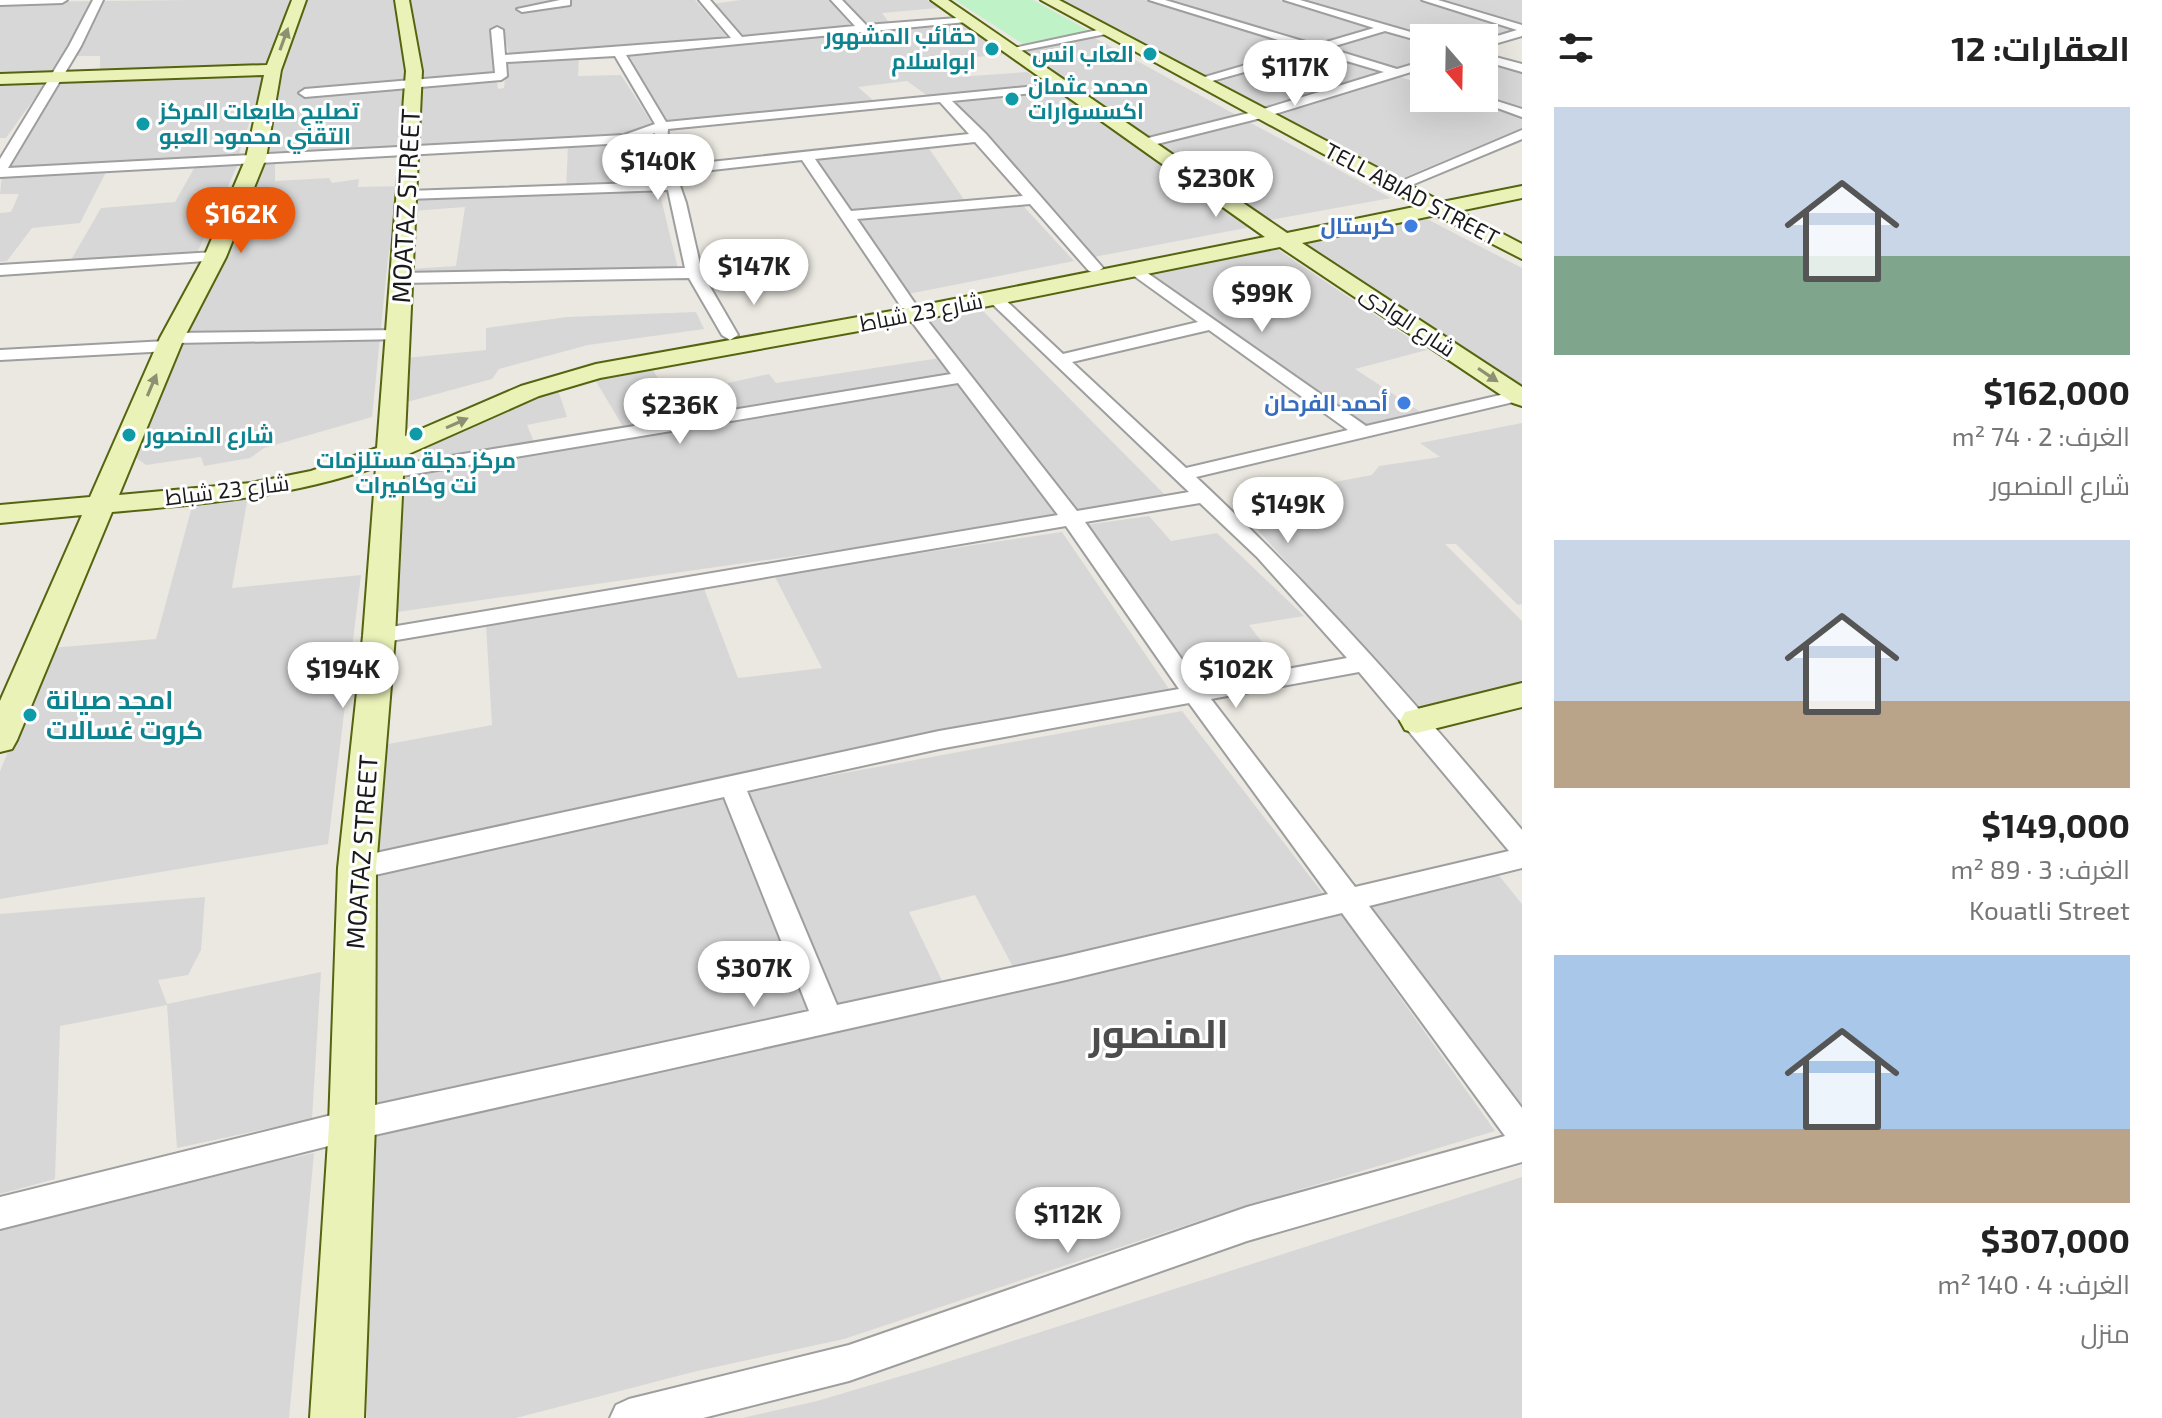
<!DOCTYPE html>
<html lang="ar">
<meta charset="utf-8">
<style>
body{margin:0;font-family:"Exo 2",Cairo,sans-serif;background:#f6f6f6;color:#222;direction:rtl;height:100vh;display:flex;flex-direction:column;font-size:30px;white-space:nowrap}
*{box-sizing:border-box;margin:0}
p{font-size:26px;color:#767676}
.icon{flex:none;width:44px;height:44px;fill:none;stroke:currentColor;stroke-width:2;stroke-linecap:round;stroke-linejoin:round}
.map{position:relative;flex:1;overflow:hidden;direction:ltr}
.drawer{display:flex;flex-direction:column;background:#fff;width:640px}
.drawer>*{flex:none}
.needle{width:52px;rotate:160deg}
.fabs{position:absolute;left:1410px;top:24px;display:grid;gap:16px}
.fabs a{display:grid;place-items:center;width:88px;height:88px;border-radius:0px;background:#fff;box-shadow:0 8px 32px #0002;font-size:40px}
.price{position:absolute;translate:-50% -68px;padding:0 18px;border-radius:28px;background:#fff;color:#222;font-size:26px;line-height:52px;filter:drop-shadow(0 2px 4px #0008)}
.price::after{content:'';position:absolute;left:50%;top:48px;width:24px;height:18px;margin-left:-12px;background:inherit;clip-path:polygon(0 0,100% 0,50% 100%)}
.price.on{background:#ea580c;color:#fff}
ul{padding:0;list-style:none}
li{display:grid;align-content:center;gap:16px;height:424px;padding:0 32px}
li span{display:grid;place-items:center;height:248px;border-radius:0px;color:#555}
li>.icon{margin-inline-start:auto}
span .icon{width:144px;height:144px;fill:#fffc;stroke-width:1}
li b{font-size:34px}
h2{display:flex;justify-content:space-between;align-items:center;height:96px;padding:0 32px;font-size:34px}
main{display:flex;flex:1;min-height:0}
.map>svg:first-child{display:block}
.residential{fill:#d8d7d7}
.park{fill:#c0f2c8}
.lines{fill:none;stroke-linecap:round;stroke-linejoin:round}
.street-casing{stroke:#9e9e9e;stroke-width:4}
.secondary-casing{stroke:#55640f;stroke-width:4}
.street{fill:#fff;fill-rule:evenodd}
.secondary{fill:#ebf2b8;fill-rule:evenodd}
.oneway{fill:#8d9171}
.culture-dot{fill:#0f9aa8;stroke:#fff;stroke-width:3}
.shop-dot{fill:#3f7fe0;stroke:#fff;stroke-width:3}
.labels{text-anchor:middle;stroke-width:6;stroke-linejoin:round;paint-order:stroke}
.far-culture-label{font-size:22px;font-weight:bold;fill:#0d838f;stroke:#fff;text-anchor:start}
.far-street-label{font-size:22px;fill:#1a1a1a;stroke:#fff}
.far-shop-label{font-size:22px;font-weight:bold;fill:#366cbe;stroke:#fff;text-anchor:end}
.street-label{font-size:26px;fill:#1a1a1a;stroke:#fff}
.culture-label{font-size:26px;font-weight:bold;fill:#0d838f;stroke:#fff;text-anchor:start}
.near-district-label{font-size:40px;font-weight:bold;fill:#4d4d4d;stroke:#fff}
</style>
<main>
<section class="drawer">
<h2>العقارات: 12<svg class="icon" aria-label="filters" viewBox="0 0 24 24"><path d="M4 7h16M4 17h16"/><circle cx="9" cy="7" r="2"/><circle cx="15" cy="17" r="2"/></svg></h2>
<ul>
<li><span style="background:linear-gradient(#c9d6e8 60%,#7fa58c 0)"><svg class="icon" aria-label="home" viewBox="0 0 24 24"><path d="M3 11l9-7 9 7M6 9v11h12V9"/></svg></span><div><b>$162,000</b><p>الغرف: 2 · 74 m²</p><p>شارع المنصور</p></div></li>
<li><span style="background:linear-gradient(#c9d6e8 65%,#b9a48a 0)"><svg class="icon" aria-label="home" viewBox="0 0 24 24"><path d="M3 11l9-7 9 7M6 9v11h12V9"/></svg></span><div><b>$149,000</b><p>الغرف: 3 · 89 m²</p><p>Kouatli Street</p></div></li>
<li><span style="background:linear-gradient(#a9c7e8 70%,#b9a48a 0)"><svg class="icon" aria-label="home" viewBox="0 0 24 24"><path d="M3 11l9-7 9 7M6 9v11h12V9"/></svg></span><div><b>$307,000</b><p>الغرف: 4 · 140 m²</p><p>منزل</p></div></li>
</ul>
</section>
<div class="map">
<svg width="1522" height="1418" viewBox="0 0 1522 1418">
<rect width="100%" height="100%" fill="#ebe8e1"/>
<path class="residential" d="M194,0h95l-15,68 -174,4v-16h-26l28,-55z
M303,0h91l13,72 -4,75 -143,8z
M406,0h147v4l-34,4 1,3 49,-5 1,-6h125l34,39 -219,18 -8,-28 -12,1 8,59 6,-1 3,-27 72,-4 -1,19 43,-1 33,51 -29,10 -209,9z
M741,0h88l27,27 -113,11 -31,-34z
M840,0h87l11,8 -56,5 8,11 -23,3z
M1055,0h90l160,49 -102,29z
M1164,0h115l93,28 -55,18z
M1294,0h125l100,29 -35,11 -60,-2z
M1436,0h86v25l-42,-12z
M92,1l-33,72 -59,3v-73z
M961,23l44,31 -67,7 19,16 70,-5 19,12 -118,12 -21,-15 -49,6 18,16 -211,21 -37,-71z
M1385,32l39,12v16l-28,9 -69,-20z
M1093,37l145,79 -88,22 -128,-88z
M1317,52l66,20 -120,37 -51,-25z
M1484,62l38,11v37l-38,-12z
M266,72l-28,85 -232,12 56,-92z
M1392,74l32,11v13h40l58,19v11l-124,52 -125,-66z
M49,78l-43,60h-6v-57z
M1054,87l189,136 8,4 -157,30 -142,-156z
M1247,121l144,77 -121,22 -112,-77z
M629,143l30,47 21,87 -265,6 -6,-14 47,-3 9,-59 -53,4 4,-16 150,-4 2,-46z
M928,147l37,54 50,-4 59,64 -166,33 -94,-136z
M275,159v22l54,-3 3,5 27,-4 -1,8 50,-1 -10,22 -10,50 -16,159 -108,31 -14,10 -46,8 -3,-9 -55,8 -11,-8 40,-117 83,-180z
M239,162l-42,91 -126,7 30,-52 74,-6 21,-37z
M107,170l-27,53 -48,5 -25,33 -7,1v-49l11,-1 8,-18h-19l2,-19z
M1427,219l95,49v123l-225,-149z
M1274,247l153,103 -72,19 67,44 -57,13 -212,-152z
M981,309l185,187 -89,16 -151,-192z
M696,312l8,17 -116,16 -89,24 -7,10 -85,23 -1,-44 80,-8v-22l81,-11z
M940,358l15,20 -228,33 229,-28 102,132 -192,31 -476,67 8,-134 12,-10 13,-3 -2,-6 5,-17 81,-37 51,-16 9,27 -40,8 12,29 92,-14 -37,-62 57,-11 12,19 26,-3 7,10 32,-5v-5l41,-9 7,9z
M1522,423v181l-4,1 -62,-61h-11l77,77v66l-104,22 -186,-208 140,-26 7,-9 61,-9 -20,-14z
M248,496l-16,92 129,-13 -33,269 -328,55v-128l51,-123 105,-9 37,-136z
M1149,516l22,25 46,-8 87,83 -55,9 31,41 -84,16 -111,-157z
M1062,532l107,157 -178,34 -621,129 13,-107 109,-20 -6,-100 217,-39 35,92 84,-10 -48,-93z
M1182,711l143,185 -311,73 -39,-74 -66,17 36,75 -122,23 -77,-219z
M722,797l88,214 -444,101 3,-238z
M1491,866l31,38v207l-156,-203z
M205,897l-4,53 -13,25 -30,5 9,24 154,-32 -9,147 -135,29 -10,-143 -107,21 -5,153 -55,15v-280z
M1341,914l154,217 -263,79 -388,129 -147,32 -181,47h-149v-296z
M314,1153l-25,265h-289v-197z
M1522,1177v241h-780l75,-17 118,-35z"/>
<path class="park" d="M955,0h78l58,32 -68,12z"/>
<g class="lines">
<defs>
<path id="street" d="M0,0h67l-5,3 -62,2z
M93,0h10l-22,46 -73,122 616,-33 31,-11 -40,-68 -109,6 1,14 -6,4 -196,17 -6,-4 6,-4 190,-16 -4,-43 6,-3 6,3 2,25 226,-17 -32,-38h11l32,37 113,-11 -24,-26h11l24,25 104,-8 1,2 -5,3 -340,33 40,67 401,-39 2,3 -6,4 -111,11 34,33 117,134 -8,5 -6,-2 -59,-67 -173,15 59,86 -8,5 -6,-2 -100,-148 -126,14 10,29 16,70 36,62 -8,5 -8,-5 -33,-57 -287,5 -8,-5 8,-5 283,-5 -17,-78 -261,9 -7,-4 7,-4 258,-9 -12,-34 2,-15 -29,10 -626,34v-18l69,-113zM940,102l29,32 -296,32 -6,-18 1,-19zM975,142l48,54 -172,15 -36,-52z
M560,0h10v5l-48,7 -5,-3z
M1149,0h16l151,45 58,-17 -90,-28h16l128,37 -4,1v4l-39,-11 -57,17 69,21 27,-8v7l-159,49 -120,30 -5,-1v-6l117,-29 127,-39 -68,-20 -118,33v-6l106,-31z
M1422,0h16l84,25v11l-38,11v-7l33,-10z
M1107,28l6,3 -2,2 -101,20 -6,-3z
M1484,54l38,10v8l-38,-11z
M1484,97l38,12v8l-52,-19z
M1522,130v9l-120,50 -12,-3z
M215,252l5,2v6l-220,15v-10z
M1136,265l230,161 156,-36v10l-326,77c118,110 223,230 326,353v38l-153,38 153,202v54l-275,79 -398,140 -146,37h-93l6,-13 13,-6 220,-54 398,-138 258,-71 -163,-223 -276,67 -714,160 -352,89v-32l352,-87 457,-99 -85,-214 -367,82 -10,-4 -4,-7 4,-7 10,-4 582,-126 240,-42 -113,-163 -687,117 -8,-2 -3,-5 3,-5 8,-2 679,-114 -100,-132 -568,95 -10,-6 10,-6 561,-92 -45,-60 8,-5 6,2 157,200 112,-19 -203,-194 2,-3h12l63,59 135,-32 -68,-49 -2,-3zM1209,330l139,100 -162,38 -114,-106zM1200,503l57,54 90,101 -147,27 -115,-163zM1359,672l150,179 -154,36 -144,-188zM1189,703l139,191 -262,62 -229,49 -90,-214 192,-42z
M399,330l6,1 2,4 -2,4 -230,4v7l-6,1 -169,9v-10l166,-9v-7l6,-1z"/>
<path id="secondary" d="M292,0h14l-25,70 -15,88 -40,99 -42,81 -65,157 132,-12 60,-12 66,-23 29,-377 -11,-71h14l13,71 -17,365 116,-50 75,-22 318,-57 351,-70 -334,-237h17l339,233 132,-27 -378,-206h18l383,202 80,-16v12l-63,13 63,33v15l-86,-44 -134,28 220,144v19l-9,-3 -233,-156 -366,74 -314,57 -61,18 -135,60 -9,180 -19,232 -1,257 -11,293h-54l19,-293 9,-257 25,-232 13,-169c-87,30 -173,37 -264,45l-95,228 -5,9 -12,3v-51l82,-186 -82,8v-18l90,-8 70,-159 44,-81 42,-99 18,-83 -264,9v-10l267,-9z
M1522,683v24l-105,26 -12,-3 -5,-9 5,-9z"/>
</defs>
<use href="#street" class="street-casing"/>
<use href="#secondary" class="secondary-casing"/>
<use href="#street" class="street"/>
<use href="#secondary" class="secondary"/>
</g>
<defs><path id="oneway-solid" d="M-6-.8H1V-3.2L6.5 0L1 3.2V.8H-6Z" transform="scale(2)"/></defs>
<g class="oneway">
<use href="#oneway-solid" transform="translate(284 39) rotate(-70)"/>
<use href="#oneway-solid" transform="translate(1488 375) rotate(34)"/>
<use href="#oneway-solid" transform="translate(152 385) rotate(-67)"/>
<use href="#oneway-solid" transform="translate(457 423) rotate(-24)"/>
</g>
<g class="culture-dot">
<circle cx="992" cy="49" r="8"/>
<circle cx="1150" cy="54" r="8"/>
<circle cx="1012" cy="99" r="8"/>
<circle cx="143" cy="124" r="8"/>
<circle cx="416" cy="434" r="8"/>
<circle cx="129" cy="435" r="8"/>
<circle cx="30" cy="715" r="8"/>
</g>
<g class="shop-dot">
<circle cx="1411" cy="226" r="8"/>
<circle cx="1404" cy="403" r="8"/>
</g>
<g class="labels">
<g class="far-culture-label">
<text x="976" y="44" text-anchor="end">حقائب المشهور<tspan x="976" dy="25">ابواسلام</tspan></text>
<text x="1134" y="62" text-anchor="end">العاب انس</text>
<text x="1028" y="94">محمد عثمان<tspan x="1028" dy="25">اكسسوارات</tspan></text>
<text x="159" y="119">تصليح طابعات المركز<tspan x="159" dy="25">التقني محمود العبو</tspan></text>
<text x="145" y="443">شارع المنصور</text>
<text x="416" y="468" text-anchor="middle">مركز دجلة مستلزمات<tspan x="416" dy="25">نت وكاميرات</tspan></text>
</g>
<g class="far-street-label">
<text transform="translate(1412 194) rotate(28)" y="8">TELL ABIAD STREET</text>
<text transform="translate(921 312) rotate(-11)" y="8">شارع 23 شباط</text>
<text transform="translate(1408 321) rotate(34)" y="8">شارع الوادى</text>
<text transform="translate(227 490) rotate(-7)" y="8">شارع 23 شباط</text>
</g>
<g class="far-shop-label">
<text x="1395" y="234">كرستال</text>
<text x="1388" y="411">أحمد الفرحان</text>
</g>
<g class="street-label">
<text transform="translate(406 206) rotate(-87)" y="9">MOATAZ STREET</text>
<text transform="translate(362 852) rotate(-86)" y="9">MOATAZ STREET</text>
</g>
<g class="culture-label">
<text x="46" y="709">امجد صيانة<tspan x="46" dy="30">كروت غسالات</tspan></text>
</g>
<g class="near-district-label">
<text x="1159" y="1048">المنصور</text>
</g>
</g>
</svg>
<div class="fabs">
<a><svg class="needle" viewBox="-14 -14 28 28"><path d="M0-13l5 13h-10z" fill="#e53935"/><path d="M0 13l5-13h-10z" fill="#767676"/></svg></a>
</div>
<b class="price" style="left:1295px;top:108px">$117K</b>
<b class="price" style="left:658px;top:202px">$140K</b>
<b class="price" style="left:1216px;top:219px">$230K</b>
<b class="price on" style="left:241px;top:255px">$162K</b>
<b class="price" style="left:754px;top:307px">$147K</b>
<b class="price" style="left:1262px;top:334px">$99K</b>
<b class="price" style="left:680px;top:446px">$236K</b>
<b class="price" style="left:1288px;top:545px">$149K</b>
<b class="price" style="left:343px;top:710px">$194K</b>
<b class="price" style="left:1236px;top:710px">$102K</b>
<b class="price" style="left:754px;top:1009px">$307K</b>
<b class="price" style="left:1068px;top:1255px">$112K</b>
</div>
</main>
